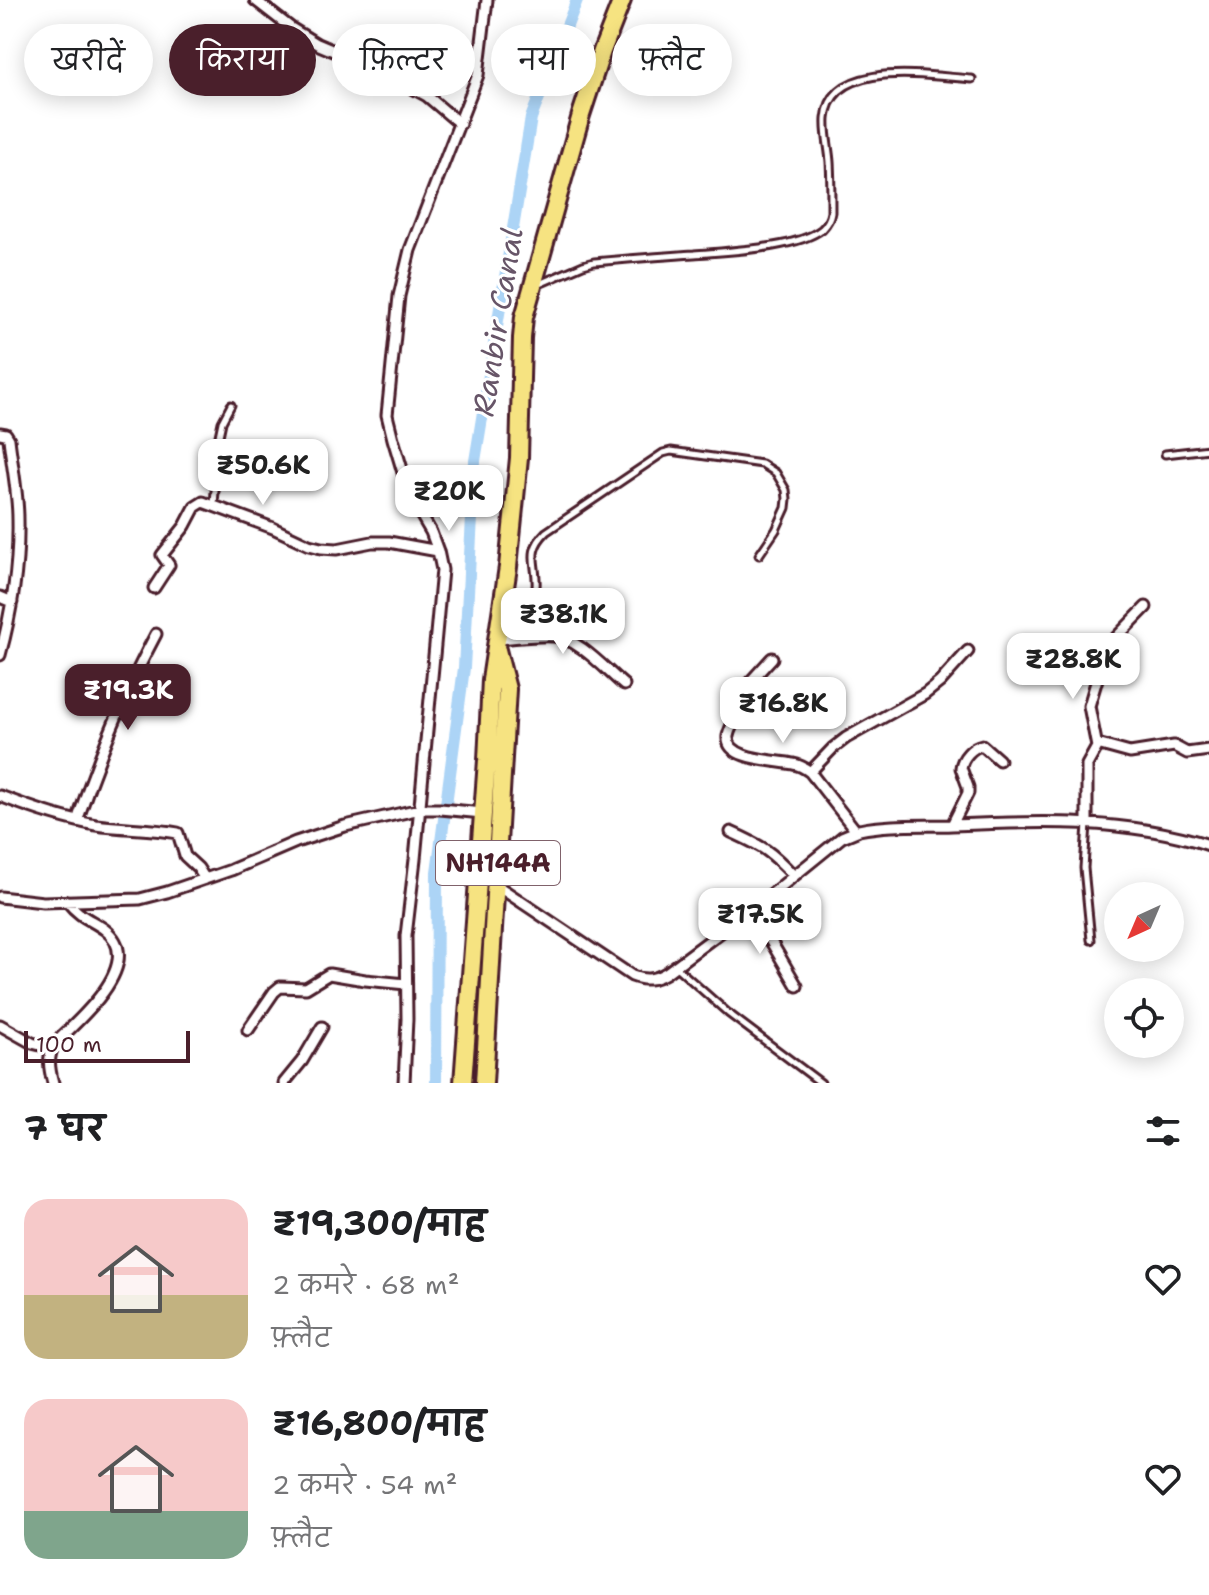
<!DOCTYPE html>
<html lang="hi">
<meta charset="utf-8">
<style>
body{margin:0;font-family:"Shantell Sans","Playpen Sans Deva",sans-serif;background:#f6f6f6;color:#202124;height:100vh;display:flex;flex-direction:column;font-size:30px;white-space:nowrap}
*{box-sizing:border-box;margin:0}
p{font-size:26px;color:#757577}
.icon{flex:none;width:44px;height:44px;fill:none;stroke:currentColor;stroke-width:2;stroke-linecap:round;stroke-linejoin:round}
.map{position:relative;height:1083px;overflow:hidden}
.details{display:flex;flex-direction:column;background:#fff;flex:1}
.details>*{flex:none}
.top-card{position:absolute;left:24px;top:24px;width:800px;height:72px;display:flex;gap:16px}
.needle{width:52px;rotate:224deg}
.controls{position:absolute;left:1104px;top:882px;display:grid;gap:16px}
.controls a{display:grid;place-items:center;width:80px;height:80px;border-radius:50%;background:#fff;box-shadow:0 4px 20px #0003;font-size:40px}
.scale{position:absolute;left:24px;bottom:20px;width:166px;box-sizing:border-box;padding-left:8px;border:4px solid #4a1f2b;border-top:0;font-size:22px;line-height:28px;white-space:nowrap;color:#4a1f2b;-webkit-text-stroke:6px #fff;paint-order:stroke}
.price{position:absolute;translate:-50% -68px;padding:0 18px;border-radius:16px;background:#fff;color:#222;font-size:26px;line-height:52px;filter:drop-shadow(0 2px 4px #0008)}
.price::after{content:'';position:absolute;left:50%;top:48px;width:24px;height:18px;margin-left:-12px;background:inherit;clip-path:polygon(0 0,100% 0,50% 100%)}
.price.on{background:#4a1f2b;color:#fff}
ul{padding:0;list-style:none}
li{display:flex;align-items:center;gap:24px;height:200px;padding:0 24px}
li span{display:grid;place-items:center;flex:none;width:224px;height:160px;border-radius:24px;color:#555}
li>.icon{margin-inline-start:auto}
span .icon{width:96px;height:96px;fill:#fffc;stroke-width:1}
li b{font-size:34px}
h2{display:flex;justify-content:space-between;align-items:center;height:96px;padding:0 24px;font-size:34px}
.tag{padding:0 28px;border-radius:36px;background:#fff;box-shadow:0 4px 20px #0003;font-size:28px;line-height:72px}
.tag.on{background:#4a1f2b;color:#fff}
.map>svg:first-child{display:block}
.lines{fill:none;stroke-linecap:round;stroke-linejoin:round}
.canal{stroke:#acd4f6;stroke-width:12}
.lane-casing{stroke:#4a1f2b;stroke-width:11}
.street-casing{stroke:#4a1f2b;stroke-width:15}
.highway-casing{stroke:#4a1f2b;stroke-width:22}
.lane{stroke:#fff;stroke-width:5}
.street{stroke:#fff;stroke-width:9}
.highway{stroke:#f6e381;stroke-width:16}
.labels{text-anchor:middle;stroke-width:6;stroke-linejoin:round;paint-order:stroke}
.shield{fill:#fff;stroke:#80626b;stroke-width:2}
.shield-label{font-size:26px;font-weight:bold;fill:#4a1f2b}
.water-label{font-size:30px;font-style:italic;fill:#675568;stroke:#fff}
</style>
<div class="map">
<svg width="1209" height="1083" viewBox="0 0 1209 1083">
<rect width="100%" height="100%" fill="#fff"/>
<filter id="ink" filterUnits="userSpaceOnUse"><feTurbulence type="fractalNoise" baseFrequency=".0125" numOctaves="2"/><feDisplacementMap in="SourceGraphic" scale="16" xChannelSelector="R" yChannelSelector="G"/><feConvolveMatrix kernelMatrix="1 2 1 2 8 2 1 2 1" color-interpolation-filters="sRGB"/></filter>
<g filter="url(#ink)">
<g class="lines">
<path class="canal" d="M436,1083l1,-211 27,-204 11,-207 56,-343 46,-118"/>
<defs>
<path id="lane" d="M537,285l46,-20 11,-3c34,-3 67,-6 100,-8 33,-3 103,-5 128,-25 5,-5 8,-10 9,-17 0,-16 0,-33 -1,-50 -1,-14 -5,-29 -4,-43 4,-62 107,-42 146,-40
M1165,454l44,-5
M214,505l5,-69 3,-14 9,-17
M518,637c2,-7 2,-13 5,-20 4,-10 12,-18 13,-30 2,-23 -11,-34 10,-55l117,-79 8,-2 91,13 14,9 10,17 1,9 -1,9 -10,22 -17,25
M1087,824l-3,44 7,72
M676,967l52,46 93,70"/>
<path id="street" d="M255,0l36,28 26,16 62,26 48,26 33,28
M0,433l6,1 3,5c3,26 9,54 9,80 1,46 -6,92 -18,136
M154,588l15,-23 -7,-10 23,-29 10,-19 8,-5 70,26 36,17 12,3 16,1 35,-7h17l49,9
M0,597l12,5
M497,639c18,-1 38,-4 56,-3 24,1 53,34 71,49
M772,658l-34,37 4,12c-4,8 -12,19 -14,29 -3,25 50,24 65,28 7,1 12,4 17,8l46,59
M1097,744l33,9 44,-7 13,7 22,-3
M810,772l23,-24 13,-10 79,-44 15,-12 28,-31
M0,796c31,12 63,23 96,29 27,4 55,3 82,8l7,23 13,12 7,11
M77,821c22,-65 47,-127 79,-187
M1087,823v-58l10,-18 -8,-41 8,-27 4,-23 8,-11 37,-38
M952,825l16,-32v-6l-7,-19c1,-10 11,-21 21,-23l17,15
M731,832c31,14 40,19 63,44
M496,885l136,91c13,5 22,4 34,-3l102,-76 74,-60 17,-7c30,-6 62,-4 93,-5 86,-4 174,-7 257,20
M0,897l43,5 97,-3 27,-7 64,-22 65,-28 49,-16 75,-17h20l43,4
M752,909l45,77
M0,1025l32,18 20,5
M248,1030l26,-38 6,-5 26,1 23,-14 36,6 41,4
M53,1083c-4,-15 -6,-26 2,-40 21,-20 78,-69 60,-102 -8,-14 -23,-18 -35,-27 -4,-3 -9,-8 -13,-13
M284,1083l18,-22 20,-34
M404,1083l3,-64 -1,-83 9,-77 27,-289 -4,-19 -7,-19 -21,-36 -17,-57 -6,-24 12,-119 11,-46 68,-175 9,-75"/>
<path id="highway" d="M463,1083l24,-323 4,-80 17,-113 11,-109 3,-120 2,-21 57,-202 21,-64 20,-51
M484,1083l23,-394 -10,-39"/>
</defs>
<use href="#lane" class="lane-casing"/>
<use href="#street" class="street-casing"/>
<use href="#highway" class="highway-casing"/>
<use href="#lane" class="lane"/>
<use href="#street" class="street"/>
<use href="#highway" class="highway"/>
</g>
</g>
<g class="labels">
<rect class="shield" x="436" y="841" width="124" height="44" rx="6"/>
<g class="shield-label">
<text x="498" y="872">NH144A</text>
</g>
<g class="water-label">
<text transform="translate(498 322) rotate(-81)" y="10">Ranbir Canal</text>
</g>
</g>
</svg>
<div class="controls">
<a><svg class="needle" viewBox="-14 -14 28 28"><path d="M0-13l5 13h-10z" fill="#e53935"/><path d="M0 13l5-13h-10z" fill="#757577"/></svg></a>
<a><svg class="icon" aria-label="locate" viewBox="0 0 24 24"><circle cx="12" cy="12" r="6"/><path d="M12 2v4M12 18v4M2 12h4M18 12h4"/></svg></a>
</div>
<div class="scale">100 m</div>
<b class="price" style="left:263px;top:507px">₹50.6K</b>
<b class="price" style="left:449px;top:533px">₹20K</b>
<b class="price" style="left:563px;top:656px">₹38.1K</b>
<b class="price" style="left:1073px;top:701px">₹28.8K</b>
<b class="price on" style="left:128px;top:732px">₹19.3K</b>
<b class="price" style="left:783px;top:745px">₹16.8K</b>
<b class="price" style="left:760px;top:956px">₹17.5K</b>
<div class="top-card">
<a class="tag">खरीदें</a>
<a class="tag on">किराया</a>
<a class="tag">फ़िल्टर</a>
<a class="tag">नया</a>
<a class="tag">फ़्लैट</a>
</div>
</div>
<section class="details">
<h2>7 घर<svg class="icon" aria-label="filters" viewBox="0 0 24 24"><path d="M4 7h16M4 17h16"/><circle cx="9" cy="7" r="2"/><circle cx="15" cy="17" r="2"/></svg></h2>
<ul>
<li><span style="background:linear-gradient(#f6c9c9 60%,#c2b280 0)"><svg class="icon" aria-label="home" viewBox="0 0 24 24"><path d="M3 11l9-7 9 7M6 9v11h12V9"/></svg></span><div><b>₹19,300/माह</b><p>2 कमरे · 68 m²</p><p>फ़्लैट</p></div><svg class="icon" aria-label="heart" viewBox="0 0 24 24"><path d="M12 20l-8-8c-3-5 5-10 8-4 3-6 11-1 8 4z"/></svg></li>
<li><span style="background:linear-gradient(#f6c9c9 70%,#7fa58c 0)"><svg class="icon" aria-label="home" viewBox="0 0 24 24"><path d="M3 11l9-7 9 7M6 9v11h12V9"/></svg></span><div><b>₹16,800/माह</b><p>2 कमरे · 54 m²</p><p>फ़्लैट</p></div><svg class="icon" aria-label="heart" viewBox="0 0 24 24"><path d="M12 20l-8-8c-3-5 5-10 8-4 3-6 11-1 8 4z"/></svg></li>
</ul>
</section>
